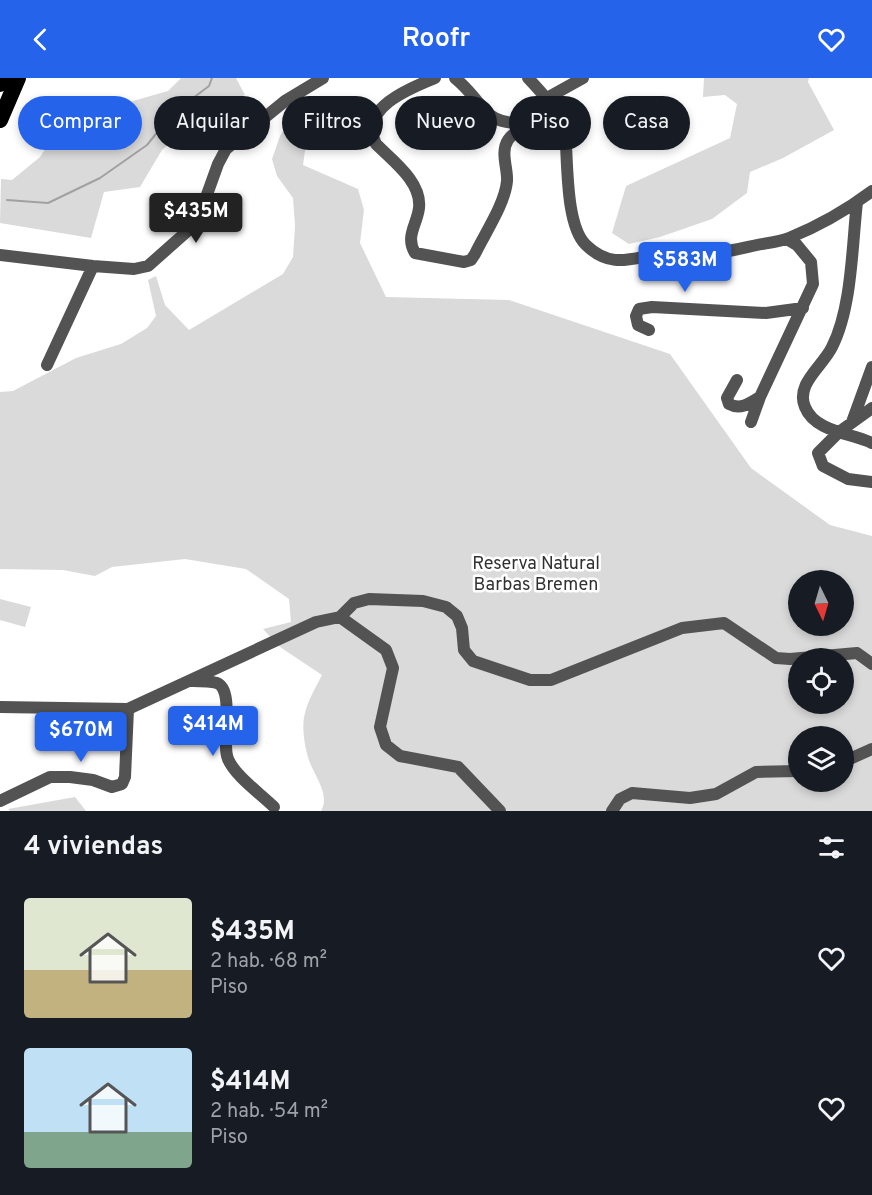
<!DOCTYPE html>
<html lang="es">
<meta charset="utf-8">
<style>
body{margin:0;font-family:Overpass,sans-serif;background:#242831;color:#f1f3f6;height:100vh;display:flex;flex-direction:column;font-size:22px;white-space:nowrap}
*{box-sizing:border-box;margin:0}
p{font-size:20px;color:#9ea1a6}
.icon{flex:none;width:33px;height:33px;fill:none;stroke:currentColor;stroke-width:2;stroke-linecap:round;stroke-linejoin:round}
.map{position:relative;height:733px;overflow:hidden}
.side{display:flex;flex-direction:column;background:#171b24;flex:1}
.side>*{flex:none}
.hud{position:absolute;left:18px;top:18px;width:837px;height:54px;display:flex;gap:12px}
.needle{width:39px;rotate:175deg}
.tools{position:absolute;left:788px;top:492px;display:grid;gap:12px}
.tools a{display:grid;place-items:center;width:66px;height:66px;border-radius:50%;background:#171b24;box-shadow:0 3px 9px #0003;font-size:30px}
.price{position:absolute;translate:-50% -51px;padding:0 14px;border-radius:6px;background:#2563eb;color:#fff;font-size:20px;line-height:39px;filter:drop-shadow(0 2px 3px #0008)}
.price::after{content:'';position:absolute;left:50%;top:36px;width:18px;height:14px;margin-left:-9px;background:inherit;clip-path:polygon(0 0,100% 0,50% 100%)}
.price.on{background:#222;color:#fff}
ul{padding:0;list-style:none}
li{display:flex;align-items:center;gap:18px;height:150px;padding:0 24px}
li span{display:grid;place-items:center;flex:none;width:168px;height:120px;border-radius:6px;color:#555}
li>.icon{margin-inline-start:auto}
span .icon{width:72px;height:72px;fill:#fffc;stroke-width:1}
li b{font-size:26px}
h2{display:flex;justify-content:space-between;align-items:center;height:72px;padding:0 24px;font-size:26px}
.tag{padding:0 21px;border-radius:27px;background:#171b24;box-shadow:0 3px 9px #0003;font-size:21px;line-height:54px}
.tag.on{background:#2563eb;color:#fff}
header{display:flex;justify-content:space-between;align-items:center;height:78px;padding:0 24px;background:#2563eb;color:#fff;font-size:27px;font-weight:600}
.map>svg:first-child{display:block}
.green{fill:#dadada;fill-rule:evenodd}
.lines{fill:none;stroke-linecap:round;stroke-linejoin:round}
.stream{stroke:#a1a1a1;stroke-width:2}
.minor{stroke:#535353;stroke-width:12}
.highway{stroke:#000;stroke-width:16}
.labels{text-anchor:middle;stroke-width:5;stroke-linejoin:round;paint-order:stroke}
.park-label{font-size:18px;fill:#313131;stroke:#fff}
</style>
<header><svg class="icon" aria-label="back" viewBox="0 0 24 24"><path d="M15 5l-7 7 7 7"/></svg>Roofr<svg class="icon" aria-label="heart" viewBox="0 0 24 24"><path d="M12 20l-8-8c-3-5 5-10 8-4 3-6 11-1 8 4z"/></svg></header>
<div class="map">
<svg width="872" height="733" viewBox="0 0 872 733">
<rect width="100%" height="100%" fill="#fff"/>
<path class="green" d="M181,0h55l9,17 -46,17 -6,11 -31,27 -22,37 -36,5 -13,46 -91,-15 1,-44 11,1 28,-23 17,-26 23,-15 88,-25z
M704,0h105l-1,4 26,48 -51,28 -33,14 -3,21 -35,26 -52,18 -31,7 -17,-11 14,-47 104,-48 7,-34 -12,-9 -22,2z
M315,19l-4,11 -8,57 55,24 6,21 -4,33 26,54 123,3 161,54 81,114 79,57 42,11v275h-551c9,-16 -5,-33 -11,-48 -5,-13 -9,-36 -5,-50 3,-13 11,-26 17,-38l-42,-28 -17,-18 28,-7 -2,-23 -43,-30 -61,-10 -73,8 -17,9 -32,-6 -63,-1v-177l13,-1 63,-33 45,-14 26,-16 9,-12 -8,-36 8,-4 9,29 24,25 94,-56 10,-17 2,-31 -2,-28 -16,-22 -5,-17 8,-23 23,-38zM798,502h45v46h-45zM798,580h45v46h-45zM798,658h45v46h-45z
M0,521l31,8 -6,20 -25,-7z
M75,719l11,14h-76l-2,-2z"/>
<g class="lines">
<path class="stream" d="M7,122l41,3 52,-25 47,-33 25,-31 37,-28 3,-8"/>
<path class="minor" d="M435,0c-25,10 -78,31 -59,66 17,17 46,38 43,64 -2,17 -14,28 -4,45l49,9 7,-2 4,-6c10,-21 30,-50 32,-73 1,-12 -7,-29 1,-41 8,-12 34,-20 46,-31
M455,0c33,27 25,48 76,45
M528,0c15,16 30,32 37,52 3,30 0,95 21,115 28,27 50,10 81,8 15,-1 31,2 46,0 15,-1 30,-5 44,-8 10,-2 22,-3 32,-7 27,-11 59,-29 83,-47
M547,20l36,-20
M857,124c-5,44 -5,106 -25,145 -9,19 -37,37 -27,60 10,25 46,26 67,36
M0,177l93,11 41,3 14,-3 44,-39 8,-13 18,-50 8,-15 59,-48 38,-23
M649,252l-11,-5 -2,-9 3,-7 13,-2 114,6 37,-5
M47,287l46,-99
M737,302l-10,18 2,6c11,6 20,0 31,-7
M872,330l-33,24 -21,21 5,13 25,13 24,3
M751,344l9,-25 53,-113 -2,-22 -14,-17 -10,-6
M852,344l20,-55
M340,539l46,33 7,18 -13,59 6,18 14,11 58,11 42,44
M193,603c8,0 17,0 24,2 18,7 4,60 11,76 7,17 33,35 46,48
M0,629l128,2 188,-87 24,-5 14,-14 15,-4 54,2 23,6 11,9 5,12 2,22 9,11 57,19h21l131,-52 42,-5 52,35 14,1 67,-6 15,11
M843,684l29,-13
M0,723l50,-24h20l23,3 19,7 10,-3 3,-7 3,-68
M612,733l8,-12 12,-6 58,5 26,-4 40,-22 42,-1"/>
<path class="highway" d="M0,6l3,-6
M0,42l18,-42"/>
</g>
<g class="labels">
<g class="park-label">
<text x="536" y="491">Reserva Natural<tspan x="536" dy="21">Barbas Bremen</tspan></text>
</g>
</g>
</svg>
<div class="tools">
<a><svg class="needle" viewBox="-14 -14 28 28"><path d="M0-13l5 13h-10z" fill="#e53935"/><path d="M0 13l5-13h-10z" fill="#9ea1a6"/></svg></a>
<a><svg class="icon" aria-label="locate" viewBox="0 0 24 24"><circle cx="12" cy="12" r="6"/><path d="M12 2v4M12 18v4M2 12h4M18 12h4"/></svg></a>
<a><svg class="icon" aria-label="layers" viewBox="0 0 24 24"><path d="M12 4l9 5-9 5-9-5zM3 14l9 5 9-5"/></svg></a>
</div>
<b class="price on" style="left:196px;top:166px">$435M</b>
<b class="price" style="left:685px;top:215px">$583M</b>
<b class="price" style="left:213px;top:679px">$414M</b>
<b class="price" style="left:81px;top:685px">$670M</b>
<div class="hud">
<a class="tag on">Comprar</a>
<a class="tag">Alquilar</a>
<a class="tag">Filtros</a>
<a class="tag">Nuevo</a>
<a class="tag">Piso</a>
<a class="tag">Casa</a>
</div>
</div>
<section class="side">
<h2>4 viviendas<svg class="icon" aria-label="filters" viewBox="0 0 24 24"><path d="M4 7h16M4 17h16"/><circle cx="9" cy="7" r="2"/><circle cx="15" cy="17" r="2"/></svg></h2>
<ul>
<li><span style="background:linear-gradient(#dfe7d0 60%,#c2b280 0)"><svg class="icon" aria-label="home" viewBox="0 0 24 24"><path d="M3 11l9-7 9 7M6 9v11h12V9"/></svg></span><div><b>$435M</b><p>2 hab. · 68 m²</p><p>Piso</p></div><svg class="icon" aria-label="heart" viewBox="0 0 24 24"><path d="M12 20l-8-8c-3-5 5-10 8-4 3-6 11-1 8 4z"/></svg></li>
<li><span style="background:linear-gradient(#bfe0f5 70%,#7fa58c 0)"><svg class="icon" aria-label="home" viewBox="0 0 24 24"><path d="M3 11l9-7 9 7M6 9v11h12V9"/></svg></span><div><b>$414M</b><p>2 hab. · 54 m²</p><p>Piso</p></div><svg class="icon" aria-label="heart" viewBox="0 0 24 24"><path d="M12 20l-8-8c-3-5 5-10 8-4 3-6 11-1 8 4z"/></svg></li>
</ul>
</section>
